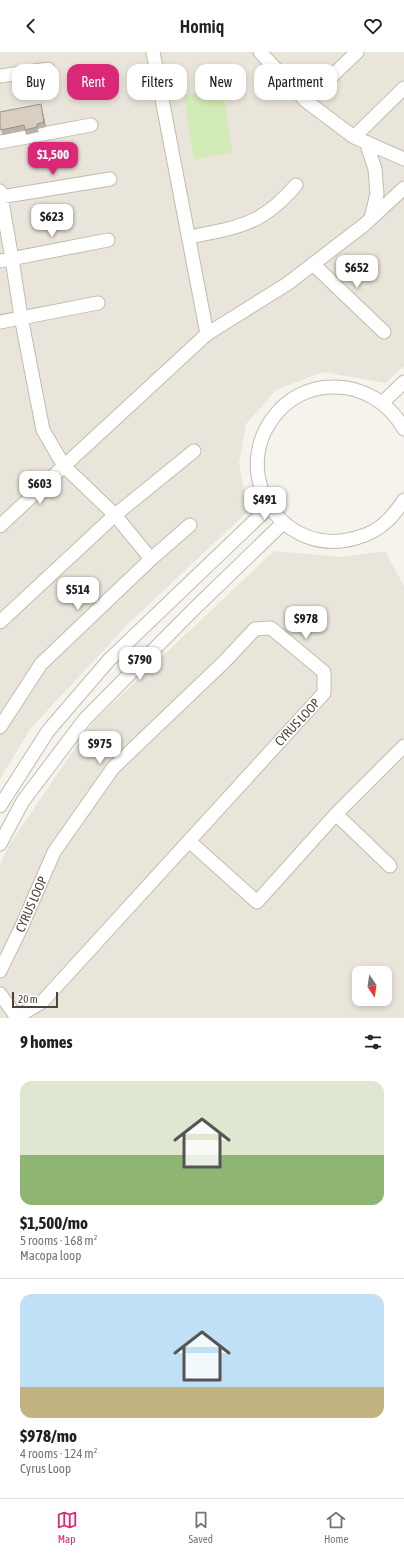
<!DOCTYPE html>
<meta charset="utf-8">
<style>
body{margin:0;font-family:"Asap Condensed",sans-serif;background:#f2f2f2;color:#202124;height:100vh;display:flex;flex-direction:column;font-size:15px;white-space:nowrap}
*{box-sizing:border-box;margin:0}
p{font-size:13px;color:#757577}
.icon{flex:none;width:22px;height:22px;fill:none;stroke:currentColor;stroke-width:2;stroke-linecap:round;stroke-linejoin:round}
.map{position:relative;height:966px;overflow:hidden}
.side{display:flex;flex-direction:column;background:#fff;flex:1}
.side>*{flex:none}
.hud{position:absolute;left:12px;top:12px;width:380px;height:36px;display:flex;gap:8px}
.needle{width:26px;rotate:167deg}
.controls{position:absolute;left:352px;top:914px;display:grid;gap:8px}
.controls a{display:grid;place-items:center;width:40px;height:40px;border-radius:8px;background:#fff;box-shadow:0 2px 6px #0003;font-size:20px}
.scale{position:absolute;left:12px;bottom:10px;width:46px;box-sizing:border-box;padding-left:4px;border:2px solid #4b4439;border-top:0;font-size:11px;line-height:14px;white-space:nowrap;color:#4b4439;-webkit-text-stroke:3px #fff;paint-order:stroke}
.price{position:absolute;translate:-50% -34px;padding:0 9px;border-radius:8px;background:#fff;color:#222;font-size:13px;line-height:26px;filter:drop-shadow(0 1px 2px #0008)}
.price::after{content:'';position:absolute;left:50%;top:24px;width:12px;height:9px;margin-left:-6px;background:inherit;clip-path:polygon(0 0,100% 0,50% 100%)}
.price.selected{background:#db2777;color:#fff}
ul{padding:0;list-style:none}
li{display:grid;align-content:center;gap:8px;height:212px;padding:0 20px}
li+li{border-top:1px solid #e0e0e0}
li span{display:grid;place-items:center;height:124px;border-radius:12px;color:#555}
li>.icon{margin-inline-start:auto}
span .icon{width:72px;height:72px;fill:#fffc;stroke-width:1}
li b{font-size:17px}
h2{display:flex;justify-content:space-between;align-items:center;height:48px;padding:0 20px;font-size:17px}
.tag{padding:0 14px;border-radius:12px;background:#fff;box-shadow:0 2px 6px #0003;font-size:14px;line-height:36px}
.tag.selected{background:#db2777;color:#fff}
header{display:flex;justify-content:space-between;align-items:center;height:52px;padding:0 20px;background:#fff;font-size:18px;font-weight:600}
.dock{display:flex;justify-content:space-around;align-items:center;height:56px;border-top:1px solid #e0e0e0;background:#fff;font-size:11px;color:#757577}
.dock a{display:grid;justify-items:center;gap:2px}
.dock .selected{color:#db2777}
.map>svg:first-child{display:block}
.residential{fill:#eae5da;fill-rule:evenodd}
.green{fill:#d2eab5}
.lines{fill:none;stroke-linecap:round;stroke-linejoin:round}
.street-casing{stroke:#c2bbae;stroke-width:15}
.street{stroke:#fff;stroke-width:13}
.wall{fill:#bab2a6}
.shaded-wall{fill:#979187}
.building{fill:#d8cfc1;stroke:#979187}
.labels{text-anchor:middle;stroke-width:3;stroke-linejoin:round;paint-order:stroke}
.street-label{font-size:13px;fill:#4b4439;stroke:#fff}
</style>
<header><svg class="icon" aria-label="back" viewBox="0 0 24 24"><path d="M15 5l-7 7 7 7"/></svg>Homiq<svg class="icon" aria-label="heart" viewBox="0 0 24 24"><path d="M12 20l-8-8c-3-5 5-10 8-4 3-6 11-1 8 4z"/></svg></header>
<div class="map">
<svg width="404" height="966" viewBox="0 0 404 966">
<rect width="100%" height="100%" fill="#f6f3ec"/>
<path class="residential" d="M0,0h404v314l-18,17 -63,-11 -47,18 -30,34 -7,39 9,48 -119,112 -98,105 -31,51z
M274,499l67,6 44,-6 19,35v432h-404v-154l9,-19 84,-123zM359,921h26v26h-26z"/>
<path class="green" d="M223,36l9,64 -38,8 -10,-65z"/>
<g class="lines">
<defs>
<path id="street" d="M153,0l54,282
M260,0l46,49 48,36 50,22
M0,24l48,-7
M306,49l51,-49
M354,85l50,-49
M0,90l91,-17
M366,90l9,27 2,25 -6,24
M0,139l12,68 9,58 22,113 21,36 51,49 36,44
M0,145l110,-18
M190,185c49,-10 72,-12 106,-52
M0,209l108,-21
M313,212l71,68
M0,270l98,-19
M382,351l22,-21
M404,377c-15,-26 -41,-43 -72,-42 -23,0 -46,12 -59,31 -44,59 11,141 83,120 11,-3 23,-9 31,-17 7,-6 12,-14 17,-21
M0,474l64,-60 143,-132 80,-50 77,-59 40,-37
M0,570l115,-107 79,-64
M0,675l41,-63 110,-105 39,-34
M0,754l48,-75 61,-71 160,-153
M336,762l54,52
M189,789l68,61 79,-88 68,-68
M0,792l23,-43 62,-82 109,-110 89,-86
M0,919l21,-43 33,-76 59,-84 111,-106 31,-33 16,-1 53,44v21l-282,309 -27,16
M0,942l16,22"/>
</defs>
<use href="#street" class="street-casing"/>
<use href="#street" class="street"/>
</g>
<path class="wall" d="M42,57l4,18 -8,2 1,3 -13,3 -1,-5 -22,5 -2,-5z"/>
<path class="shaded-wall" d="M41,52l1,5 4,18 -2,-5z"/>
<path class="building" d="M41,52l3,18 -7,2v3l-12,3 -1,-5 -23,5 -1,-4v-14z"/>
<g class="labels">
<g class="street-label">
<text transform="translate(297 670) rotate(-47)" y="5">CYRUS LOOP</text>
<text transform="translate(31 852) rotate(-66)" y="5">CYRUS LOOP</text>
</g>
</g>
</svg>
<div class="controls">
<a><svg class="needle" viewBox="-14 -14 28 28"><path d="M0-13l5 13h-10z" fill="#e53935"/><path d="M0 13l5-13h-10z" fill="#757577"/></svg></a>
</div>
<div class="scale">20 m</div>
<b class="price selected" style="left:53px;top:124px">$1,500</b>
<b class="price" style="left:52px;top:186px">$623</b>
<b class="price" style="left:357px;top:237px">$652</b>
<b class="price" style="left:40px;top:453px">$603</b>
<b class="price" style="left:265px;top:469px">$491</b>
<b class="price" style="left:78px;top:559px">$514</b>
<b class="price" style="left:306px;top:588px">$978</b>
<b class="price" style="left:140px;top:629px">$790</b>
<b class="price" style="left:100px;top:713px">$975</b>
<div class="hud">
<a class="tag">Buy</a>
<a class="tag selected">Rent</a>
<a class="tag">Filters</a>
<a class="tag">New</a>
<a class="tag">Apartment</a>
</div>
</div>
<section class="side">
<h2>9 homes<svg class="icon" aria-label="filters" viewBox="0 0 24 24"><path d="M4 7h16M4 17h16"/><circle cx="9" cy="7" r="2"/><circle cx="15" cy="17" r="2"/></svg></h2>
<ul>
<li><span style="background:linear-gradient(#dfe7d0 60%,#8fb573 0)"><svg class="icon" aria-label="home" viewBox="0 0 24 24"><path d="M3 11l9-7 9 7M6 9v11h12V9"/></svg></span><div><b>$1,500/mo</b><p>5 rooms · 168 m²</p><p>Macopa loop</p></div></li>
<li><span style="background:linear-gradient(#bfe0f5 75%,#c2b280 0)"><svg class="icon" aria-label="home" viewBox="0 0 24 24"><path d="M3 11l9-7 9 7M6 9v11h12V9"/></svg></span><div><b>$978/mo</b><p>4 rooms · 124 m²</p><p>Cyrus Loop</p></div></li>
</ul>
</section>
<nav class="dock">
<a class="selected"><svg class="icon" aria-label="map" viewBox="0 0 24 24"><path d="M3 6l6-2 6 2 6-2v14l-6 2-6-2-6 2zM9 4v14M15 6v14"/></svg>Map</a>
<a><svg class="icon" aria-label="saved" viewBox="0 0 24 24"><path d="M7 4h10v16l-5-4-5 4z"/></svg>Saved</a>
<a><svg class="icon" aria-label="home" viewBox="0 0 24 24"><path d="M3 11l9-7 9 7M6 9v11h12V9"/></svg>Home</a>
</nav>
